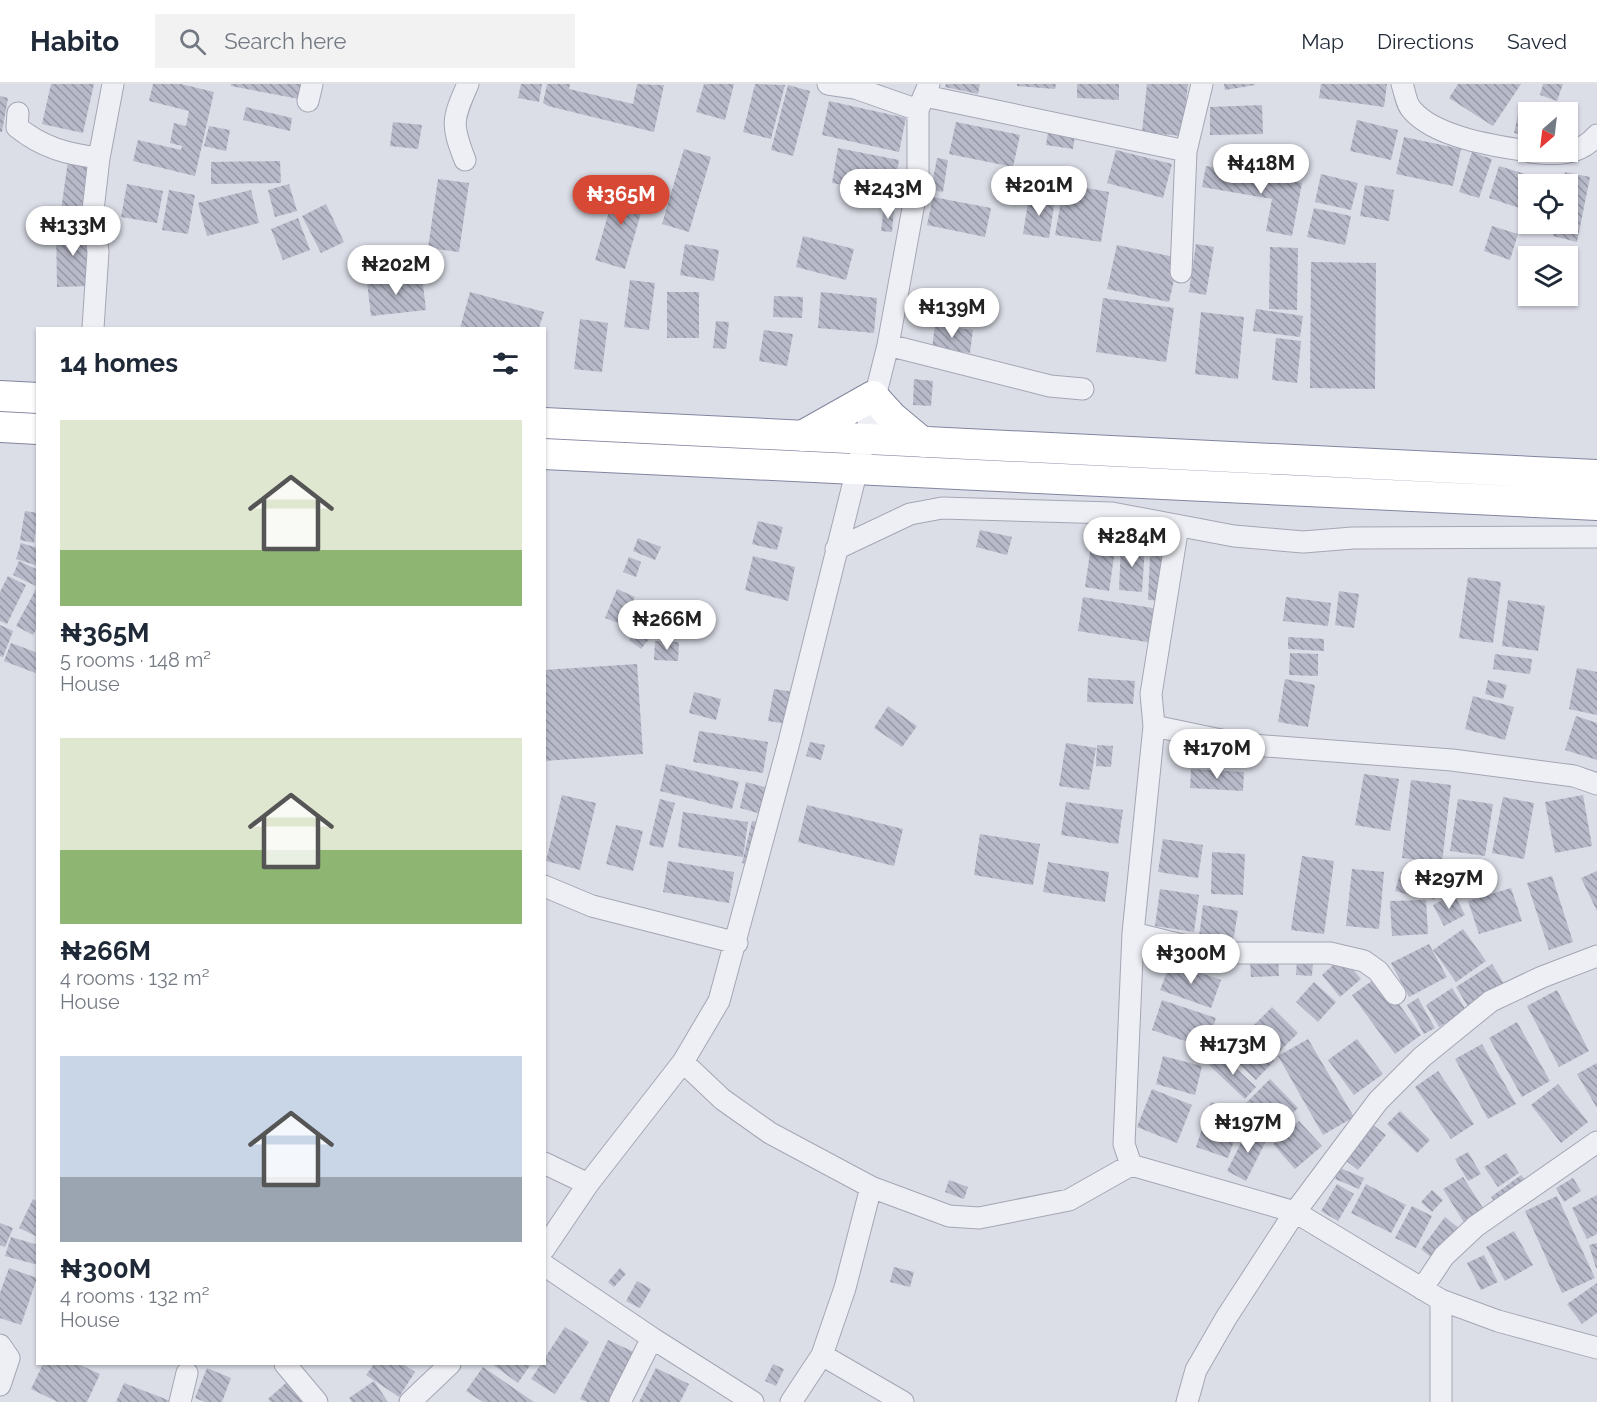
<!DOCTYPE html>
<meta charset="utf-8">
<style>
body{margin:0;font-family:Raleway,sans-serif;background:#f2f2f3;color:#1f2937;height:100vh;display:flex;flex-direction:column;font-size:22px;white-space:nowrap}
*{box-sizing:border-box;margin:0}
p{font-size:20px;color:#747a83}
.icon{flex:none;width:33px;height:33px;fill:none;stroke:currentColor;stroke-width:2;stroke-linecap:round;stroke-linejoin:round}
.map{position:relative;flex:1;overflow:hidden}
.drawer{position:absolute;left:36px;top:243px;width:510px;height:1038px;display:flex;flex-direction:column;background:#fff;border-radius:0px;box-shadow:0 2px 4px #0004}
.drawer>*{flex:none}
.needle{width:39px;rotate:208deg}
.fabs{position:absolute;left:1518px;top:18px;display:grid;gap:12px}
.fabs a{display:grid;place-items:center;width:60px;height:60px;border-radius:0px;background:#fff;box-shadow:0 2px 4px #0004;font-size:30px}
.price{position:absolute;translate:-50% -51px;padding:0 14px;border-radius:21px;background:#fff;color:#222;font-size:20px;line-height:39px;filter:drop-shadow(0 2px 3px #0008)}
.price::after{content:'';position:absolute;left:50%;top:36px;width:18px;height:14px;margin-left:-9px;background:inherit;clip-path:polygon(0 0,100% 0,50% 100%)}
.price.on{background:#d74935;color:#fff}
ul{padding:0;list-style:none}
li{display:grid;align-content:center;gap:12px;height:318px;padding:0 24px}
li span{display:grid;place-items:center;height:186px;border-radius:0px;color:#555}
li>.icon{margin-inline-start:auto}
span .icon{width:108px;height:108px;fill:#fffc;stroke-width:1}
li b{font-size:26px}
h2{display:flex;justify-content:space-between;align-items:center;height:72px;padding:0 24px;font-size:26px}
header{display:flex;align-items:center;gap:36px;box-sizing:border-box;height:84px;padding:0 30px;background:#fff;border-bottom:2px solid #e0e1e3}
header strong{font-size:28px}
nav{display:flex;gap:33px;margin-inline-start:auto;font-size:21px}
.search{width:420px;height:54px;background:#f2f2f3;display:flex;align-items:center;gap:15px;box-sizing:border-box;padding:0 21px;border-radius:0px;color:#747a83;font-size:22px}
.map>svg:first-child{display:block}
.building{fill:url(#building-back-hatch)}
.lines{fill:none;stroke-linecap:round;stroke-linejoin:round}
.minor-casing{stroke:#a4a6b4;stroke-width:23}
.highway-casing{stroke:#82859f;stroke-width:32}
.minor{stroke:#eeeff5;stroke-width:21}
.highway{stroke:#fff;stroke-width:30}
</style>
<header>
<strong>Habito</strong>
<div class="search"><svg class="icon" aria-label="search" viewBox="0 0 24 24"><circle cx="10" cy="10" r="6"/><path d="M15 15l6 6"/></svg>Search here</div>
<nav><a>Map</a><a>Directions</a><a>Saved</a></nav>
</header>
<div class="map">
<svg width="1597" height="1318" viewBox="0 0 1597 1318">
<defs>
<pattern id="building-back-hatch" width="6" height="6" patternUnits="userSpaceOnUse" patternTransform="scale(1.5)"><rect width="6" height="6" fill="#b8baca"/><path d="M-1 5l2 2M0 0l6 6M5-1l2 2" fill="none" stroke="#9597a5"/></pattern>
</defs>
<rect width="100%" height="100%" fill="#dbdde7"/>
<path class="building" d="M51,0h43l-11,49 -41,-9z
M153,0h28l33,8 -19,84 -62,-15 5,-21 43,10 1,-4 -12,-3 4,-20 12,3 3,-15 -40,-10z
M231,0h71l-3,15 -68,-13z
M521,0h21l-3,18 -21,-4z
M547,0h23l-1,5 64,15 4,-20 27,1 -10,47 -106,-26 -5,-3z
M704,0h30l-9,36 -29,-8z
M755,0l30,1 -14,54 -28,-7z
M946,0h34l-2,10 -33,-7z
M1017,0h39l-1,5 -38,-3z
M1077,0h42v16l-42,-2z
M1147,0h41l-6,52 -40,-4z
M1224,0h31v1l-30,5z
M1321,0h66l-3,23 -65,-9z
M1458,0h63l-28,42 -44,-28z
M1543,0h20l-6,17 -17,-6z
M788,1l22,6 -17,65 -22,-6z
M0,12l8,2 -6,34h-2z
M829,17l77,17 -7,34 -77,-17z
M1521,18l45,10h-38v24l-14,-3z
M1262,21l1,29 -53,1v-28z
M246,23l46,11 -2,13 -47,-11z
M1568,28l7,1 -7,29z
M1357,36l41,10 -7,30 -41,-9z
M393,38l29,3 -4,24 -28,-3z
M956,38l64,13 -7,32 -64,-13z
M209,42l21,4 -4,21 -22,-5z
M1048,48l27,4 -2,13 -27,-4z
M1404,53l57,12 -8,37 -57,-12z
M838,64l61,12 -6,34 -61,-11z
M684,65l27,8 -22,75 -27,-8z
M1116,66l56,14 -9,34 -56,-15z
M1472,68l20,7 -13,39 -20,-6z
M937,74l11,2 -5,32 -12,-2z
M68,77l29,4 -8,49 -28,-4z
M280,77l1,22 -70,1v-22z
M1206,82l96,17 -10,53 -26,-5 6,-32 -70,-12z
M1499,82l52,16 -1,2h-22v27l-39,-13z
M1565,88l25,5 -13,65 -24,-6 2,-12h13v-40h-5z
M1321,90l37,9 -7,27 -36,-8z
M438,95l31,4 -10,69 -31,-4z
M617,99l30,9 -22,77 -30,-9z
M127,100l36,7 -6,32 -36,-6z
M289,100l8,27 -22,6 -7,-27z
M1064,100l45,8 -8,50 -46,-7z
M1365,101l29,5 -5,31 -29,-5z
M169,106l26,5 -7,39 -26,-4z
M251,106l8,33 -52,13 -9,-33z
M1029,112l26,4 -6,38 -26,-4z
M933,113l58,11 -6,29 -58,-12z
M326,120l18,38 -23,11 -19,-37z
M884,123l10,2 -2,23 -11,-1z
M1314,124l37,8 -6,29 -38,-8z
M298,134l12,32 -27,10 -12,-31z
M89,142l2,60 -34,1 -1,-60z
M1492,142l26,8 -8,26 -26,-9z
M803,152l51,13 -8,31 -50,-13z
M685,160l34,6 -5,31 -34,-6z
M1196,160l18,3 -8,48 -17,-3z
M1117,161l62,13 -10,44 -62,-13z
M1270,163l28,1 -1,62 -28,-1z
M1311,178l65,1 -1,126 -65,-1z
M422,192l4,34 -55,6 -4,-34z
M630,196l25,3 -6,47 -25,-3z
M470,208l74,20 -5,16h-79z
M667,208h32v46h-32z
M821,208l56,6 -3,35 -56,-5z
M774,212l29,1 -1,21 -29,-1z
M1103,214l71,10 -8,54 -70,-10z
M1256,225l47,7 -3,21 -47,-6z
M1201,228l43,5 -6,62 -43,-5z
M580,235l28,4 -6,49 -28,-3z
M716,237l13,1 -3,27 -13,-1z
M935,241l38,5 -3,23 -38,-5z
M764,246l29,4 -6,32 -28,-5z
M1276,254l25,3 -4,42 -25,-3z
M914,295l19,2 -2,25 -18,-1z
M25,427l13,2 -4,30 -14,-3z
M758,437l25,6 -6,23 -25,-6z
M980,446l32,7 -5,18 -31,-8z
M1093,448l24,4 -8,55 -24,-4z
M1151,450l16,1 -4,66 -15,-1z
M638,454l23,9 -6,13 -22,-9z
M21,459l17,5v18l-22,-7z
M1121,460l24,2 -3,46 -23,-2z
M753,472l42,11 -7,34 -43,-11z
M629,473l12,5 -5,15 -13,-5z
M19,477l19,9v17l-25,-12z
M8,492l18,9 -19,39 -7,-3v-29z
M1468,493l33,5 -8,61 -34,-5z
M36,505l2,37 -5,9 -17,-9z
M617,505l18,8 -12,28 -18,-7z
M1339,507l20,3 -5,34 -19,-3z
M1083,513l76,12 -6,34 -75,-12z
M1286,513l45,6 -3,23 -45,-5z
M1508,516l37,6 -7,45 -36,-5z
M642,539l12,10 -13,16 -12,-9z
M0,541l13,6 -10,26 -3,-1z
M1288,553l36,2v12l-36,-2z
M655,557l24,1 -1,19 -24,-1z
M11,559l27,10v21l-34,-13z
M1290,569l28,1v22l-29,-1z
M1495,570l37,5 -2,15 -37,-5z
M637,580l6,90 -99,7v-91z
M1577,584l20,4v43l-28,-6z
M1088,594l47,3 -2,23 -46,-2z
M1285,595l30,6 -7,42 -30,-5z
M1488,596l19,5 -4,14 -18,-5z
M774,605l20,3 -6,32 -20,-3z
M694,608l27,7 -5,21 -27,-7z
M1473,612l41,11 -9,33 -40,-11z
M888,622l29,20 -15,21 -28,-19z
M1576,632l21,7v37l-32,-10z
M699,647l69,11 -5,31 -70,-11z
M810,658l15,3 -4,15 -15,-4z
M1066,659l30,5 -7,42 -30,-4z
M1097,661l16,1 -2,21 -15,-1z
M666,680l73,18 -7,27 -72,-18z
M1191,685l53,3 -1,19 -53,-3z
M1364,690l35,5 -9,52 -35,-6z
M1411,696l40,5 -9,78 -40,-5z
M746,698l26,7 -7,26 -25,-7z
M562,711l34,8 -16,67 -34,-9z
M1583,711l9,51 -37,7 -10,-51z
M1503,713l31,6 -10,56 -32,-6z
M660,715l15,4 -12,45 -14,-3z
M1458,715l35,5 -8,52 -35,-5z
M1066,718l57,8 -5,34 -57,-9z
M807,721l96,24 -9,37 -96,-24z
M683,728l65,10 -5,35 -65,-10z
M752,737l13,3 -10,42 -13,-3z
M616,741l27,6 -10,40 -27,-7z
M980,750l60,10 -7,41 -59,-10z
M1163,755l40,6 -5,33 -40,-6z
M1212,768l33,2 -2,41 -32,-1z
M1302,772l32,5 -10,73 -33,-4z
M668,777l66,11 -5,31 -66,-11z
M1048,778l61,10 -4,30 -62,-10z
M1352,785l32,3 -5,57 -33,-3z
M1401,787l21,7 -6,19 -21,-6z
M1597,787v40l-16,-33z
M1552,792l21,66 -24,8 -22,-67z
M1428,798l12,7 -6,11 -13,-8z
M1511,804l11,33 -43,13 -11,-33z
M1160,805l39,6 -5,37 -39,-6z
M1454,810l11,21 -21,11 -11,-21z
M1426,816l2,34 -36,2 -2,-35z
M1203,821l35,6 -5,31 -34,-5z
M1463,845l23,32 -30,21 -23,-32z
M1429,860l18,33 -38,20 -18,-34z
M1342,873l19,22 -21,18 -18,-22z
M1278,875l1,17 -28,1 -1,-17z
M1297,875l16,1 -1,16 -16,-1z
M1171,878l50,18 -10,28 -51,-18z
M1492,880l14,23 -36,23 -14,-23z
M1379,892l42,59 -26,19 -43,-59z
M1314,898l22,20 -18,20 -22,-20z
M1452,904l14,22 -27,17 -13,-22z
M1557,906l32,61 -30,16 -32,-61z
M1418,914l17,30 -11,6 -17,-29z
M1162,916l54,18 -10,30 -54,-18z
M1272,923l26,26 -20,20 -26,-26z
M1517,938l33,59 -28,16 -33,-59z
M1246,950l28,27 -18,19 -28,-27z
M1308,955l46,78 -31,18 -45,-79z
M1357,955l26,35 -29,21 -26,-35z
M1482,960l34,60 -28,15 -33,-60z
M1221,970l35,33 -11,12 -36,-34z
M1163,972l39,10 -7,29 -39,-11z
M1597,979v45l-20,-34z
M1438,987l36,53 -23,15 -36,-52z
M1270,995l28,29 -24,24 -29,-28z
M1558,1000l30,38 -27,21 -30,-38z
M1152,1005l40,16 -15,38 -40,-16z
M1211,1018l33,11 -16,45 -32,-11z
M1400,1027l30,29 -13,13 -30,-29z
M1299,1037l23,25 -27,23 -22,-25z
M1372,1040l14,11 -28,35 -13,-10z
M1249,1043l19,10 -22,44 -19,-10z
M1468,1068l13,22 -13,7 -13,-22z
M1506,1069l13,20 -21,14 -14,-20z
M1340,1084l24,10 -5,11 -24,-10z
M1521,1091l8,10 -30,22 -8,-10z
M1463,1093l22,34 -20,13 -22,-35z
M1573,1094l8,13 -17,11 -8,-14z
M949,1096l19,7 -4,12 -19,-7z
M1337,1100l17,10 -16,27 -17,-10z
M1366,1100l40,21 -15,28 -40,-20z
M1432,1106l11,10 -11,12 -11,-10z
M1597,1111v39l-10,5 -15,-31z
M1557,1112l38,82 -33,15 -37,-82z
M33,1115l5,3v35l-19,-9z
M1412,1122l20,10 -16,32 -21,-10z
M1445,1133l16,13 -25,31 -15,-12z
M0,1139l13,5 -8,19 -5,-2z
M1514,1147l19,34 -28,16 -19,-34z
M11,1153l27,8v20l-33,-9z
M1597,1159v25h-1l-7,-23z
M1484,1171l14,27 -17,8 -14,-27z
M894,1183l20,5 -4,15 -20,-5z
M9,1184l28,10 -16,47 -21,-7v-25z
M620,1184l6,6 -12,13 -6,-5z
M637,1197l14,8 -11,19 -14,-7z
M1597,1199v30l-15,11 -15,-20z
M565,1243l24,15 -34,52 -24,-15 10,-15h3v-5z
M608,1256l28,13 -23,49h-26l-7,-3z
M43,1280h35l22,10 -13,28h-29l-27,-13z
M374,1280h29l12,8 -16,25 -33,-22z
M492,1280h39l-13,19z
M773,1280l11,5 -8,17 -11,-5z
M483,1283l51,35h-51l-17,-11z
M207,1284l24,10 -9,24h-17l-10,-4z
M656,1284l33,16 -9,18h-41z
M374,1297l14,21h-36l-3,-4z
M287,1298l18,20h-34l-3,-3z
M124,1299l49,19h-57z"/>
<g class="lines">
<defs>
<path id="minor" d="M828,0l27,4 63,22
M1402,0c3,8 4,20 10,26 23,27 82,36 116,41
M925,12l261,55
M308,17l4,-17
M18,29l-1,14c26,21 50,27 82,31
M1531,68c25,3 48,4 66,-17
M465,76c-14,-36 -13,-40 3,-76
M1181,188l5,-121 16,-67
M93,244l5,-76 -5,-42 6,-52 14,-74
M888,261l162,41 33,3
M1178,442l-27,168 3,32 -21,207 -9,211 7,21 164,47 146,88 57,21 99,27
M836,465l74,-35 32,-6 170,5 122,23 69,6 50,-4 244,-1
M1154,642l86,18 212,16 122,16 23,8
M544,802l48,20 145,37
M1133,849l81,20h116l34,8 14,10 17,23
M683,978l39,37 48,34 101,54 78,29 30,2 90,-18 62,-35
M544,1079l44,21
M544,1165l44,-65 95,-122 36,-61 69,-255 100,-401 30,-164v-71l11,-26
M544,1181l108,73 101,64
M1422,1205l22,-33 32,-30 121,-84
M0,1261l9,13 -9,27
M822,1271l81,47
M285,1280l32,38
M180,1318l7,-29
M410,1318l40,-38
M620,1318l32,-64
M791,1318l31,-47 23,-67 26,-101
M1187,1318l9,-32 30,-52 69,-106 83,-111 44,-44 69,-56 51,-24 55,-21
M1441,1318v-102"/>
<path id="highway" d="M0,312l38,2
M544,339l1053,52
M0,343l38,2
M802,352l71,-40 19,21 30,25
M544,370l1053,51"/>
</defs>
<use href="#minor" class="minor-casing"/>
<use href="#highway" class="highway-casing"/>
<use href="#minor" class="minor"/>
<use href="#highway" class="highway"/>
</g>
</svg>
<div class="fabs">
<a><svg class="needle" viewBox="-14 -14 28 28"><path d="M0-13l5 13h-10z" fill="#e53935"/><path d="M0 13l5-13h-10z" fill="#747a83"/></svg></a>
<a><svg class="icon" aria-label="locate" viewBox="0 0 24 24"><circle cx="12" cy="12" r="6"/><path d="M12 2v4M12 18v4M2 12h4M18 12h4"/></svg></a>
<a><svg class="icon" aria-label="layers" viewBox="0 0 24 24"><path d="M12 4l9 5-9 5-9-5zM3 14l9 5 9-5"/></svg></a>
</div>
<b class="price" style="left:1261px;top:111px">₦418M</b>
<b class="price" style="left:1039px;top:133px">₦201M</b>
<b class="price" style="left:888px;top:136px">₦243M</b>
<b class="price on" style="left:621px;top:142px">₦365M</b>
<b class="price" style="left:73px;top:173px">₦133M</b>
<b class="price" style="left:396px;top:212px">₦202M</b>
<b class="price" style="left:952px;top:255px">₦139M</b>
<b class="price" style="left:1132px;top:484px">₦284M</b>
<b class="price" style="left:667px;top:567px">₦266M</b>
<b class="price" style="left:1217px;top:696px">₦170M</b>
<b class="price" style="left:1449px;top:826px">₦297M</b>
<b class="price" style="left:1191px;top:901px">₦300M</b>
<b class="price" style="left:1233px;top:992px">₦173M</b>
<b class="price" style="left:1248px;top:1070px">₦197M</b>
<section class="drawer">
<h2>14 homes<svg class="icon" aria-label="filters" viewBox="0 0 24 24"><path d="M4 7h16M4 17h16"/><circle cx="9" cy="7" r="2"/><circle cx="15" cy="17" r="2"/></svg></h2>
<ul>
<li><span style="background:linear-gradient(#dfe7d0 70%,#8fb573 0)"><svg class="icon" aria-label="home" viewBox="0 0 24 24"><path d="M3 11l9-7 9 7M6 9v11h12V9"/></svg></span><div><b>₦365M</b><p>5 rooms · 148 m²</p><p>House</p></div></li>
<li><span style="background:linear-gradient(#dfe7d0 60%,#8fb573 0)"><svg class="icon" aria-label="home" viewBox="0 0 24 24"><path d="M3 11l9-7 9 7M6 9v11h12V9"/></svg></span><div><b>₦266M</b><p>4 rooms · 132 m²</p><p>House</p></div></li>
<li><span style="background:linear-gradient(#c9d6e8 65%,#9aa5b1 0)"><svg class="icon" aria-label="home" viewBox="0 0 24 24"><path d="M3 11l9-7 9 7M6 9v11h12V9"/></svg></span><div><b>₦300M</b><p>4 rooms · 132 m²</p><p>House</p></div></li>
</ul>
</section>
</div>
